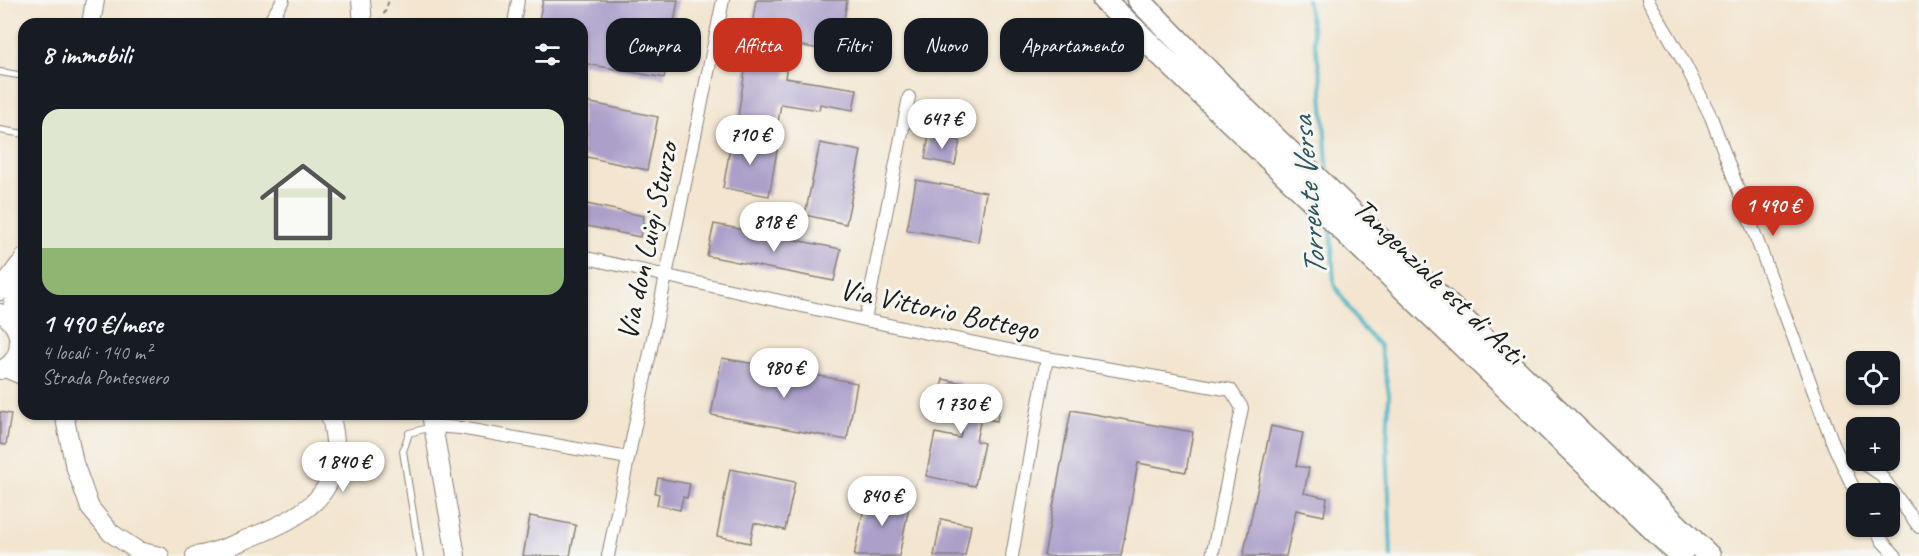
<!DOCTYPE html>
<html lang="it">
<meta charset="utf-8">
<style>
body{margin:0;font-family:Caveat,sans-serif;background:#242831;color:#f1f3f6;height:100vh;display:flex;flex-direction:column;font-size:22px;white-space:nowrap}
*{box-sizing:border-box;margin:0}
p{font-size:20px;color:#9ea1a6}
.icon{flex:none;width:33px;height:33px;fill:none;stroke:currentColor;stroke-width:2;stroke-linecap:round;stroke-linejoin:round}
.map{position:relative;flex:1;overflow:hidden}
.drawer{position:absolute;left:18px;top:18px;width:570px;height:402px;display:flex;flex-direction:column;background:#171b24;border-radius:18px;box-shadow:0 2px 4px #0004}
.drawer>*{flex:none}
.banner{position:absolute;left:606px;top:18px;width:570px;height:54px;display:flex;gap:12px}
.tools{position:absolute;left:1846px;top:351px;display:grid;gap:12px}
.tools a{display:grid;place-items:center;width:54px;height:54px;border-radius:12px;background:#171b24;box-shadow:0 2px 4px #0004;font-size:30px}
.price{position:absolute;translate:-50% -51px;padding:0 14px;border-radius:21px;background:#fff;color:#222;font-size:20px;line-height:39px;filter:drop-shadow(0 2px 3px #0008)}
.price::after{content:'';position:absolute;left:50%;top:36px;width:18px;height:14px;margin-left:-9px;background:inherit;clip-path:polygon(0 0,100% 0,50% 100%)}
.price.active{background:#c8321e;color:#fff}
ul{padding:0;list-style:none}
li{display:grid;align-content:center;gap:12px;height:318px;padding:0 24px}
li+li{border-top:2px solid #363941}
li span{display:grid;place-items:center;height:186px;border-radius:18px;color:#555}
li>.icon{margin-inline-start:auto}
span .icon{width:108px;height:108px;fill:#fffc;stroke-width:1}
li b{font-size:26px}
h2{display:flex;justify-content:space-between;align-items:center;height:72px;padding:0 24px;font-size:26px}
.tag{padding:0 21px;border-radius:18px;background:#171b24;box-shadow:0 2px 4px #0004;font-size:21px;line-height:54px}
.tag.active{background:#c8321e;color:#fff}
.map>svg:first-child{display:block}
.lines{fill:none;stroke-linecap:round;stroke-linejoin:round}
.stream{stroke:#46b3c3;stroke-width:4}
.building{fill:#aca0ca}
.lane-casing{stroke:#888076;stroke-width:8}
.street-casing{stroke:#888076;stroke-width:14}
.secondary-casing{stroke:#888076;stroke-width:20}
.highway-casing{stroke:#888076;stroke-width:25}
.path{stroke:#888076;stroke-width:2;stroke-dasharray:4.5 4.5;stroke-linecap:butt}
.lane{stroke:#fff;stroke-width:6}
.street{stroke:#fff;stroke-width:12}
.secondary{stroke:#fff;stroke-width:18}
.highway{stroke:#fff;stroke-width:22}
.labels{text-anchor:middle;stroke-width:6;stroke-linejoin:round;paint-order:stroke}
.street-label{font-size:30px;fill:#1c1c1c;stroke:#f6f6f2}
.water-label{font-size:32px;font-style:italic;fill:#2d585f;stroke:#f6f6f2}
</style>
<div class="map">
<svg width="1919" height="556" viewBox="0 0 1919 556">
<rect width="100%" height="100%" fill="#f6f6f2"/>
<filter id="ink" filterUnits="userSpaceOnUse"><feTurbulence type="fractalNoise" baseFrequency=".0167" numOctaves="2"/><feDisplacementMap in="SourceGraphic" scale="12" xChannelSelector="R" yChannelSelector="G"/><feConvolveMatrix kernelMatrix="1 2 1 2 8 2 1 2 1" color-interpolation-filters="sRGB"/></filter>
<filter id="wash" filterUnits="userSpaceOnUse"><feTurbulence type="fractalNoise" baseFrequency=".008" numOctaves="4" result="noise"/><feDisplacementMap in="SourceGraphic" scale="24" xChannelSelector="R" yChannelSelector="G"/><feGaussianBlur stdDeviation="1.35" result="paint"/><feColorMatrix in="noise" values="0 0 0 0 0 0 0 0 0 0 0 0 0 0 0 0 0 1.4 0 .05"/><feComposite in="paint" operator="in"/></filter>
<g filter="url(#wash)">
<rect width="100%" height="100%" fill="#f3e5cf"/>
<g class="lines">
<path class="stream" d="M1307,0l14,78 7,100
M1331,230l3,54 24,39 22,23 9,48 -2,50 4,112"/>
</g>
<g id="blocks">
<path class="building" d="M543,0h135l-14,78 -82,-15v-39h-44z
M756,0h91l-8,52 -49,-8 -5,34 72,11 -4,21 -33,-6 -1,6 -38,-6 -3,18 -40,-6z
M582,101l76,16 -11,53 -65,-14z
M929,135l31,6 -5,24 -30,-6z
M732,137l46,8 -9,51 -46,-8z
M820,143l41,8 -15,73 -41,-9z
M916,180l70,12 -8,50 -71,-12z
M582,203l62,13 -4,21 -58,-12z
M714,224l127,25 -7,32 -127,-25z
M722,358l135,25 -10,57 -136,-25z
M943,379l18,4 -1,7 41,8 -4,23 -16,-3 -5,23 8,2 -9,43 -49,-10 9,-43 25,5 5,-23 -28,-6z
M1071,410l122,22 -7,40 -48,-9 -17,93h-77z
M0,412l11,2 -5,31 -6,-1z
M1271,426l32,7 -7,33 13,2 -5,25 23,5 -3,18 -28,-6 -10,46h-43z
M730,469l65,13 -10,48 -31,-7 -4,20 -33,-7z
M658,478l32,6 -3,14 -4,-1 -3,13 -23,-5 2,-11 -4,-1z
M867,494l43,8 -11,54h-45z
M530,516l46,9 -6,31h-47z
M941,519l30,6 -6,31h-31z"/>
</g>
</g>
<g filter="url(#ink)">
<use href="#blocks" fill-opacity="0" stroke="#888076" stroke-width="1.5"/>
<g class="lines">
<defs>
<path id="lane" d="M0,72l24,4
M0,130l24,4
M420,556l-17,-105 6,-18 23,-6"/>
<path id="street" d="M1648,0l38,66 25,51 123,329 23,50
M268,24l15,-24
M514,24l4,-24
M582,257l283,63 182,38 184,32 11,18 -30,148
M865,320l44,-223
M434,426l26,2 168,30
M1858,460l22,14 39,53
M1874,526l9,16 13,14
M608,556l115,-556
M1012,556l35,-198"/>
<path id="secondary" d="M361,0l2,24
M91,24l4,-24
M0,291l19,-26
M0,313c24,12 26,47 0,57
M10,319l14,-61
M5,368l19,8
M64,414l10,49 16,45 21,25 27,18 22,5
M431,414l25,142
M195,556c19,-2 39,-12 57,-19 62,-25 98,-50 78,-123"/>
<path id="highway" d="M1104,0l577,556
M1139,0l107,110 463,446"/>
</defs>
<use href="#lane" class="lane-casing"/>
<use href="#street" class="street-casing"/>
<use href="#secondary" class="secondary-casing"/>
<use href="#highway" class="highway-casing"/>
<path class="path" d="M379,22l6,-10 4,-12"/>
<use href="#lane" class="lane"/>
<use href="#street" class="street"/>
<use href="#secondary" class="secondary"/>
<use href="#highway" class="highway"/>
</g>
</g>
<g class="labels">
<g class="street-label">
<text transform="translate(647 241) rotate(-78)" y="10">Via don Luigi Sturzo</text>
<text transform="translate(1439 281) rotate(44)" y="10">Tangenziale est di Asti</text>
<text transform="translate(939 309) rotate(12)" y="10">Via Vittorio Bottego</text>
</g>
<g class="water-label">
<text transform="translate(1308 197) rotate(-95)" y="11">Torrente Versa</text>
</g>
</g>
</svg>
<div class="tools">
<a><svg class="icon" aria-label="locate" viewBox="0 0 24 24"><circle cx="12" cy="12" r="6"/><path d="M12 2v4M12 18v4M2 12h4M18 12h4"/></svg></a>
<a>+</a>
<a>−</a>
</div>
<b class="price" style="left:942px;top:150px">647 €</b>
<b class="price" style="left:750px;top:166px">710 €</b>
<b class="price active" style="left:1773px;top:237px">1 490 €</b>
<b class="price" style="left:774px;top:253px">818 €</b>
<b class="price" style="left:784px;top:399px">980 €</b>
<b class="price" style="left:961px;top:435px">1 730 €</b>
<b class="price" style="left:343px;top:493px">1 840 €</b>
<b class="price" style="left:882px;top:527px">840 €</b>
<div class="banner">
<a class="tag">Compra</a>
<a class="tag active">Affitta</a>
<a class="tag">Filtri</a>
<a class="tag">Nuovo</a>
<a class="tag">Appartamento</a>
</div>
<section class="drawer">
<h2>8 immobili<svg class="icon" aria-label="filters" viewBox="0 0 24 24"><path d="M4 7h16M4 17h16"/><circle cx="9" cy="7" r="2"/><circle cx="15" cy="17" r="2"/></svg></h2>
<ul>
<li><span style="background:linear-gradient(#dfe7d0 75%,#8fb573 0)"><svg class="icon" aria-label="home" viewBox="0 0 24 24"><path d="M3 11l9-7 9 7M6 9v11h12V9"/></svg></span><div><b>1 490 €/mese</b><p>4 locali · 140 m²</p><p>Strada Pontesuero</p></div></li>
</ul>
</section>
</div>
